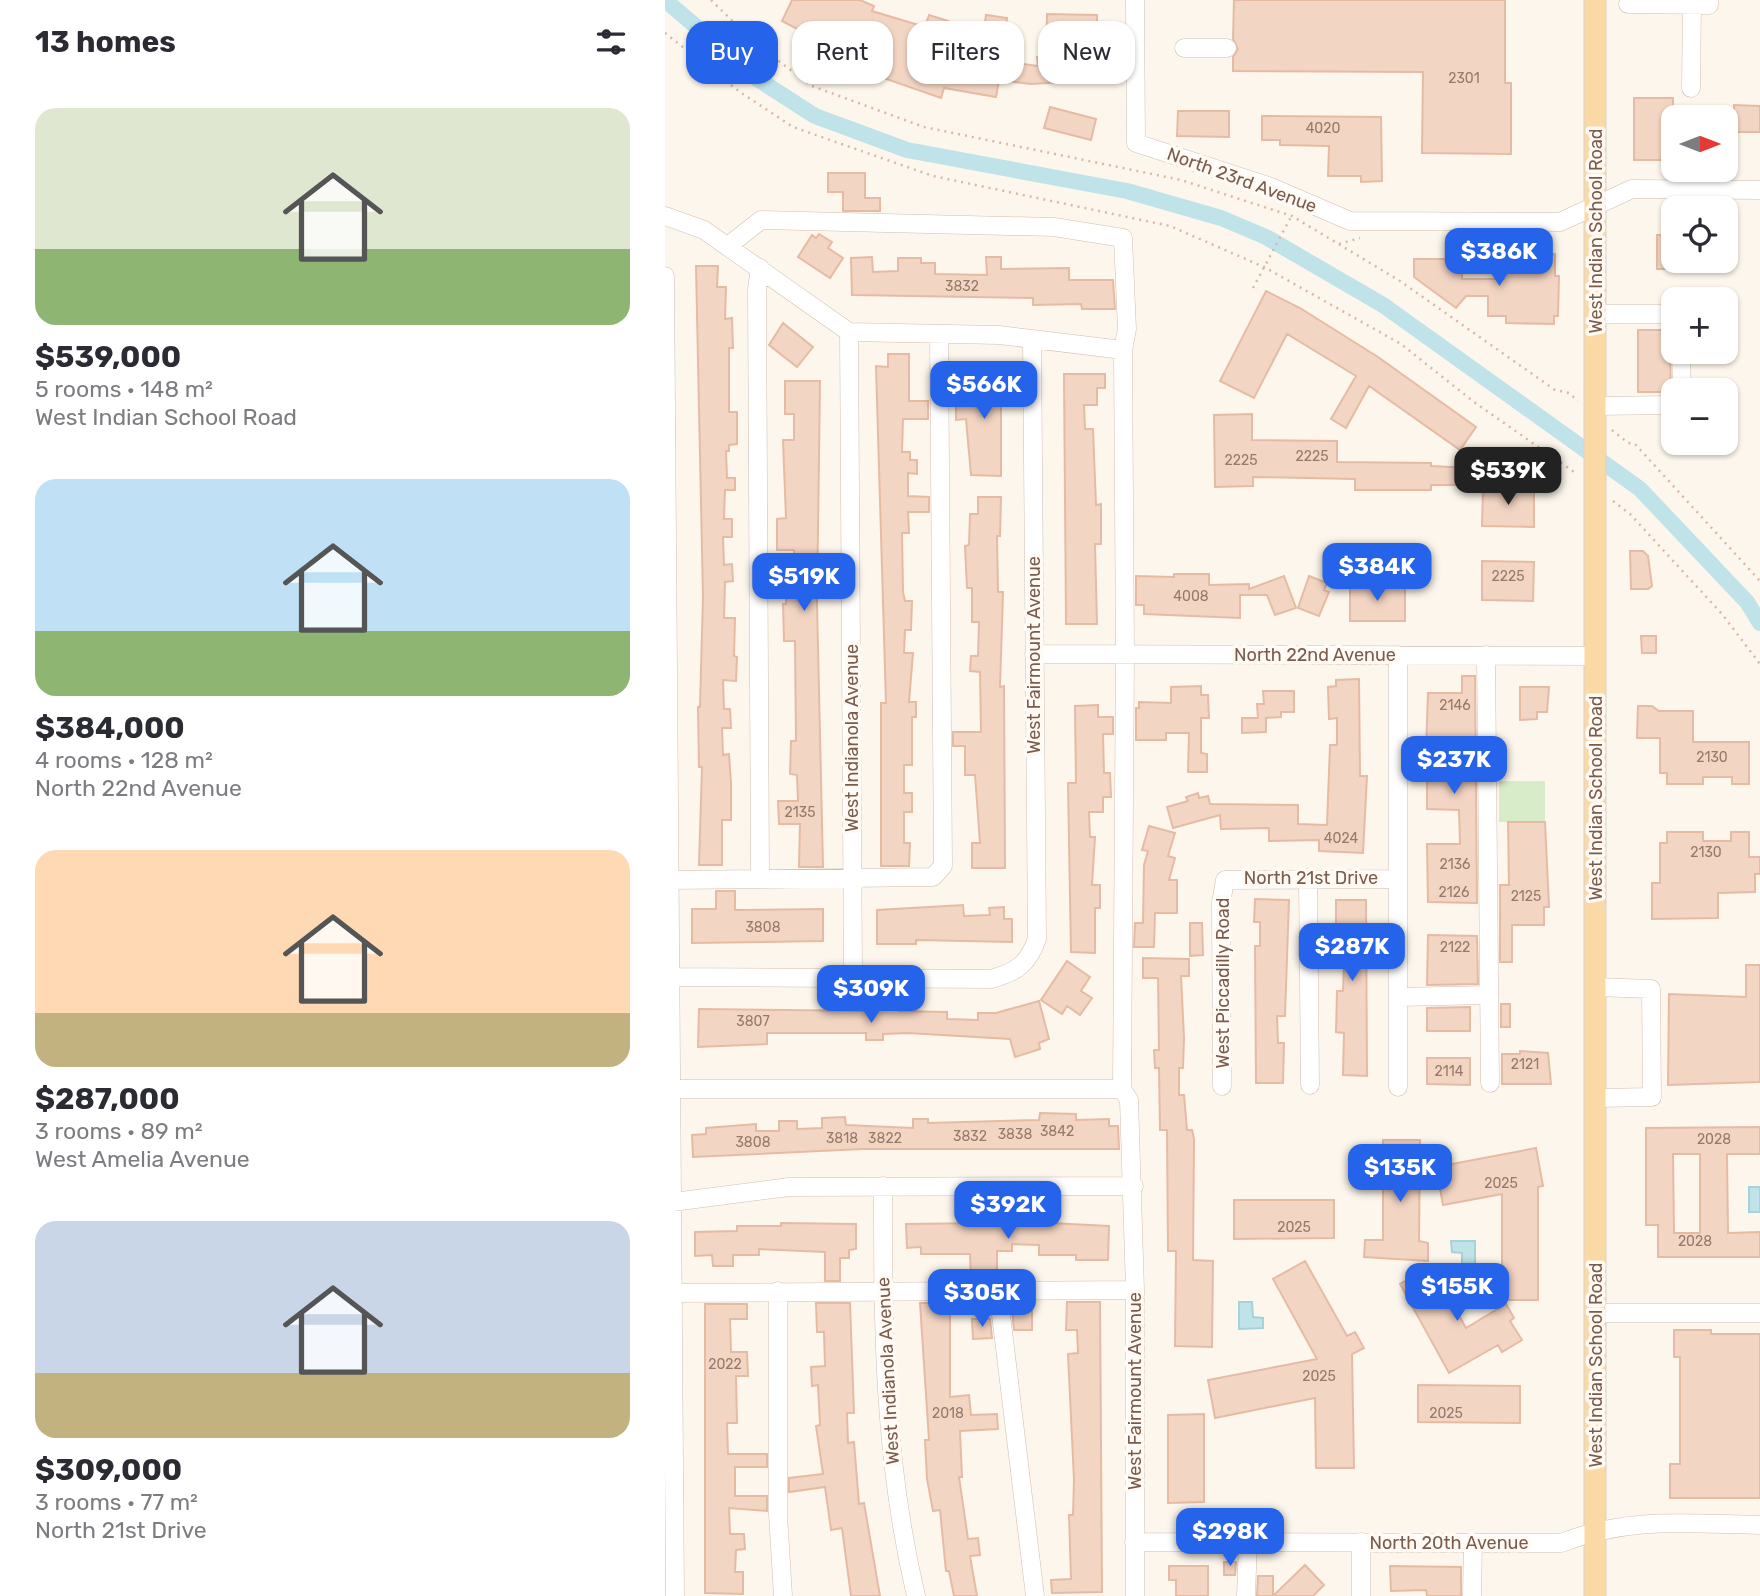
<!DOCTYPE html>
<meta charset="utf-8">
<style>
body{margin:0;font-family:Rubik,sans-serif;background:#f2f2f3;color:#2b2b33;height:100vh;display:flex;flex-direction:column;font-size:26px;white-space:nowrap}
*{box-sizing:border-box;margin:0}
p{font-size:23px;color:#7c7c81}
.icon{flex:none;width:38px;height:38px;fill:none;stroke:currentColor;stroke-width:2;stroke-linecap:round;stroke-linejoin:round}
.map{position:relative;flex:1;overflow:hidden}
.sheet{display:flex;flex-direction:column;background:#fff;width:665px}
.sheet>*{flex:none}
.hud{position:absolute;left:21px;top:21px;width:665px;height:63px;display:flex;gap:14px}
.needle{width:46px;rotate:90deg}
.tools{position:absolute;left:996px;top:105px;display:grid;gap:14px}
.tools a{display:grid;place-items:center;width:77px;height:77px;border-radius:14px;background:#fff;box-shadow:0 2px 5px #0004;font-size:35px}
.price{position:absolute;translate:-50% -60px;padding:0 16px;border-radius:14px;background:#2563eb;color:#fff;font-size:23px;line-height:46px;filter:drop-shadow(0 2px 4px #0008)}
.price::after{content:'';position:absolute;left:50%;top:42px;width:21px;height:16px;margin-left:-10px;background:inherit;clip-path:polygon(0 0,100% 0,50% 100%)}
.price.on{background:#222;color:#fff}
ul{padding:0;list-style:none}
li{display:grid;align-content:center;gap:14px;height:371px;padding:0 35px}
li span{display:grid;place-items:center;height:217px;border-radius:21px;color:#555}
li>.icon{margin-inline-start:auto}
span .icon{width:126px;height:126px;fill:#fffc;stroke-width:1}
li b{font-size:30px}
h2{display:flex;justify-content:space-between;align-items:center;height:84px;padding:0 35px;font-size:30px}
.pill{padding:0 24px;border-radius:21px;background:#fff;box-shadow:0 2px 5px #0004;font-size:24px;line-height:63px}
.pill.on{background:#2563eb;color:#fff}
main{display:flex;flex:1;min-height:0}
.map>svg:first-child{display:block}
.green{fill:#d8ecc9}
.water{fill:#bfe3e8;stroke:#a5d3da;stroke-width:2}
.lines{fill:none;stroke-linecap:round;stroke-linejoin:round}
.canal{stroke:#bfe3e8;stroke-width:16}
.building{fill:#f3d5c3;stroke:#e6bba3;stroke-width:2;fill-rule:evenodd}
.minor-casing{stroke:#d1beb0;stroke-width:19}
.major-casing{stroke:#dad1cd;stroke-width:23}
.path{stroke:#d9b8a5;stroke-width:2.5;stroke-dasharray:2 5;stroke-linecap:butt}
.minor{stroke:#fff;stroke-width:18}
.major{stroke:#fbd9a5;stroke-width:21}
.labels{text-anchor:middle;stroke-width:7;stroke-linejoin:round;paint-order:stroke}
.number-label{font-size:14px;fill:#987a6a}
.street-label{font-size:18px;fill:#7a5c4d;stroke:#fffaf3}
</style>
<main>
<section class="sheet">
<h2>13 homes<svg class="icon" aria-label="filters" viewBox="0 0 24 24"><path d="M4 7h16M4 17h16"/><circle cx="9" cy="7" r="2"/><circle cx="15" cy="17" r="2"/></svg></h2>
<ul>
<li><span style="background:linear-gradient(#dfe7d0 65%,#8fb573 0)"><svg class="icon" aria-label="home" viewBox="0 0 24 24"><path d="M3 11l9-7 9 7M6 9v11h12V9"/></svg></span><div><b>$539,000</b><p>5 rooms · 148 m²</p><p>West Indian School Road</p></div></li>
<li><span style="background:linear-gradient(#bfe0f5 70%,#8fb573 0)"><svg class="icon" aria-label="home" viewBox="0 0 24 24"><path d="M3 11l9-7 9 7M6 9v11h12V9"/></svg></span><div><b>$384,000</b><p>4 rooms · 128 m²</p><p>North 22nd Avenue</p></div></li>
<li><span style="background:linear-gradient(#ffd9b3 75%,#c2b280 0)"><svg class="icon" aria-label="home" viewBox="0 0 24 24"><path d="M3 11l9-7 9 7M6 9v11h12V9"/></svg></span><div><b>$287,000</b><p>3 rooms · 89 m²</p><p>West Amelia Avenue</p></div></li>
<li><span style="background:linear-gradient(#c9d6e8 70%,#c2b280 0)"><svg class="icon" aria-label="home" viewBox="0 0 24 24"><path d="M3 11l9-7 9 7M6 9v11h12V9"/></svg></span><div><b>$309,000</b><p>3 rooms · 77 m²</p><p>North 21st Drive</p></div></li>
</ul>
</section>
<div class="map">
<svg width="1095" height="1596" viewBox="0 0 1095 1596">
<rect width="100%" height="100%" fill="#fdf6ec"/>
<path class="green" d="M834,781h46v41h-46z"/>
<path class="water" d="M1084,1187h11v25h-11z
M786,1241h24v26h-13v-14l-10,-1z
M574,1302h13l1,15 10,1v10l-24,1z"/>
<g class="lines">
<path class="canal" d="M0,0l91,78 59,38 92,34 220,41 94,27 45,19 117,68 257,184 107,113 13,21"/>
</g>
<path class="building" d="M127,0h68l14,6 -2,5 53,16 4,-12 19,6 -17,51 31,11 2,-15 14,3 8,-56 21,3 -6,43 37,5 -1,-9h9l1,-43 50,1v65l-66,4 -32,-4 -3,17 -52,-9 -3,10 -124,-43 5,-13 -40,-21z
M569,0h271v83h6v71l-89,-1 1,-81 -190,-1v-14l5,-8 -5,-10z
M969,98h39v15h-3v47h-36z
M1069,105l26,1v26h-26z
M385,107l46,12 -5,21 -47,-12z
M513,111h51v26l-52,-1z
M597,116l119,1 1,64 -21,1v-6h-33l1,-30 -49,-1v-5h-18z
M163,173h37v25h15v13h-37v-19h-15z
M154,234l13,8 -4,6 15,10 -13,20 -32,-21 14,-22 4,3z
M992,235h16v34h-16z
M890,254v22h4l-1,40h-4v8l-48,-1v-7h-18v-20h-22l-10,12 -42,-31v-18h48v20h42v-21h16v3z
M207,257l1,15 25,-1v-13h23v5h14v11l52,1 -1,-18h15v12l68,-1v12h44l2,29h-33l-1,-5 -48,1v-7l-181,-3 -1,-37z
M31,266h22l-1,21h9l-1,32 7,-1 1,30h-4v64h8v32l-8,1v6h-3l1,27h8v12h-10l-1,29h8v18h-9l1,28 8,-1 1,17 -8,1 -1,36h11l-1,38 3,1 -1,24 -13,-1 1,29h6l1,19h-9l1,27 6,-1 2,29v37h-9v45h-23l3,-98h-3l-1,-60h2l3,-110z
M601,291l34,17 78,49 98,70 -16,23 -91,-64 -23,42 -15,-9 25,-43 -69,-42 -33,64 -34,-17z
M118,323l30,24 -16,20 -28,-22z
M973,330h35l-3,22 1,40h-33z
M223,354h21v47h19v18h-25l-1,33h8v8h7v14l-9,-1v23l21,1v15h-21l1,21h-7l1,59 2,9h7l-1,29h-6l-1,23h9l-4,49h7v15h-4v48h-8v28h8v19h-8v31h6l-1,23h-28v-163h5l-10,-337 12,1z
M336,365v111l-30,-1 -5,-56 -10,1v-16h16v-38z
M399,374h41v14h-8v17h-13l1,24h8l3,76 5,-1v40h-6l2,80h-31z
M120,381h35l-3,222 6,264h-24l1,-43h-21l-1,-23h20l-1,-26 -7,-1 1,-33h5l-1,-100h-11l-1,-37h3l1,-30h7v-24h-17v-31l9,-1 -3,-78h11v-26h-9z
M587,414v26l85,1v21l94,1v3l40,2v17h-40v5h-76v-11l-102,-2v9l-38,1 -1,-72z
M818,488h51v39l-52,-1z
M313,497h23l-1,39h-3l1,56h5l-3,95 4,-1 1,182h-33v-25h8l-5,-68h-10v-29h-12v-14h28l-1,-60 -10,-1 1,-15h7l1,-34h-7v-34h-5l-2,-42 4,-1 1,-31h8z
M965,551h13l5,5 4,30 -4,3h-17z
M817,561l52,1 -1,39 -51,-1z
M509,574h35v11l40,-1v5l35,-13 12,32 -21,7 -8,-20h-27v23l-96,-4v-9h-8v-29l38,1z
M644,576l18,7 -3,7 5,2 -10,24 -21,-8z
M685,585h55v36h-55z
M976,636h15v17h-14z
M797,676h13l2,227 -49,-1 -1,-58h33l-1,-34 -32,-1v-31h35v-29h-36l2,-56h34z
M694,679l1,97h7l-4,77 -44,-2v-11l-50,1v-13l-48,1 -1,-14 -47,13 -6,-21 21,-6 -2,-4 12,-4 1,5 9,-2 2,8 88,1v19l29,1 3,-80h7v-27l-8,1 -1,-32 8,-1v-6z
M536,686v9h7l1,23h-8v35l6,1v18h-19l1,-39h-23v7h-30v-32h3v-6l32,1v-16z
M855,687h29l-2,25h-10v7l-17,1z
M598,691h31v21h-13v5l-15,1v14l-24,1v-15h16l-1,-14h7z
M433,705v12h15v17h-10l1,39h6l1,24h-8v15h-14l1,25h5l-3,48h8v23h-5v45l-24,-1 -3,-169h8l-1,-77z
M973,706h14l7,5h34v31h56v42h-17v-7h-29v7h-36v-11h-7v-35h-23z
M843,822h37l4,85h-5v18h-32v37h-12v-77h9z
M484,826l26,7 -7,23 7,2 -6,22h8v33h-22l-1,34h-20l1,-24h8l1,-58 4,-14 -6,-1z
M1002,832h36v9h28v-9h18v25h11v17h-5v18l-37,1v25l-66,1v-36h8v-40h7z
M51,891h19v19l88,-1v32l-131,2v-34h24z
M590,899l34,1 -4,116h-8l1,27h6l-1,40h-27l-1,-137h5v-24h-6z
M671,900h30l1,176 -24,-1 1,-42 -8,-1 1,-41h6l1,-26h-10v-8h-14v-12h16z
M298,905l1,11 26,-1 -1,-7 15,-1v12h8v23l-96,-2v4h-39v-34z
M525,923h12l1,32 -13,1z
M763,935l49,1 1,48 -51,1z
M478,958l46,1v17h-8l3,62 -1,30h-4v27h5l3,35h5l2,9 -1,121 20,1 -1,86 -37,-1 1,-95h-8l-1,-121h-7l-1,-62h-4l-1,-18h5l-1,-72h-15z
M402,961l23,16 -9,14 11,7 -12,17 -13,-9 -5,8 -21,-14z
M1081,965h14v117l-92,3 1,-91 77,3z
M374,1001l10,38 -10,4 1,6 -25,8 -5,-18 -102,-6 -25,1v6h-17v-7h-99v11l-69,3 1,-38 177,2v-6h23v6l48,1v7l31,1v-7h18z
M836,1004h9v23h-9z
M805,1007v24h-43v-23z
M855,1051l28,2 3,31h-49v-30h18z
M762,1058h43v27l-43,-1z
M375,1113l36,1v6l33,-1v7h9l1,23h-257l-169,8 -1,-22 14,-1v-6l50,-4v7h23v-10h18v8l25,-1v-10l23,-1 1,8 67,3v-9h15v4l111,-3z
M1095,1127v27h-33l1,79 32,-1v25h-102v-32h-12v-97zM1008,1154h27v79h-26z
M718,1140h37l-1,101 9,2v18l-64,-4 1,-17h18z
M871,1148l7,38 -5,1v113h-36v-106l-59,11 -7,-38z
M569,1200h100v38l-100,1z
M324,1220l120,6 -1,34h-32v-5h-37v-10l-27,-1v7h-15v25l-26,4 -1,-26h-49v-7l-14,1 -1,-24 83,-1z
M116,1223l75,1v25l-7,1v8h-9v23h-15v-29l-66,-3v6h-26v11h-20l-1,-11 -17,1v-24l42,-1v-5h44z
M640,1261l42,75 8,-4 9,16 -12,6 2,114h-38l-1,-70 -100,20 -7,-38 109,-21 -44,-80z
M767,1266l34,62 40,-24 8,14 -4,3 12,19 -20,12 -4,-7 -49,28 -49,-89z
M402,1302h33l2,290 -50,1 -1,-13 20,-1 -2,-64h4l1,-35 -6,-126 10,-1 -1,-23h-11z
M151,1303h34l4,110h-7l1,30 6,-1 5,62 5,-1 16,93h-29l-9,-68 -11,2 -6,-43 -36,5v-14l34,-4 -7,-48 4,-1 -2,-40 -6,1 -1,-19 14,-1 -1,-34h-7z
M255,1303h30v94l19,-2 2,20 26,-1 1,15 -38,2 2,46h-3l9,62 10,-1 2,17 -10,1 7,40h-23l-5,-25h-3l-6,-61 -7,1 -6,-32 -2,-39h4z
M40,1304h42v15h-17l1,33h16l1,24h-12l1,47h-10l1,31h39v13h-32v29h32v15l-38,-3 1,26h14l1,15 -9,1 -1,22h8v22l-38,-1z
M347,1307h20v23h-18z
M307,1319h18l2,19 -19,1z
M1009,1330h37v4h49v164h-90v-34h10v-107h-6z
M753,1385l102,1v37l-102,-1z
M539,1414v88l-36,1v-88z
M559,1562h12l-1,13h-11z
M640,1565l19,20 -11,11h-40z
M504,1566h39v30h-32v-16h-7z
M725,1566l71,1v29h-34l-1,-6 -35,1z
M593,1576h15v20h-16z"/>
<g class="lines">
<defs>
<path id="minor" d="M470,0l1,143 135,44 79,34 210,1 72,-33 128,1
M963,4l81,1v-5
M519,48h43
M1026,88l1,-83
M0,216l39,14 145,102 150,3 124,15
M63,246l33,-26 293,7 69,11 4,91 -4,21 2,305 -3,434 7,11 6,190v306
M0,276l10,1320
M932,314h76
M184,332l4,644
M1016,352l1,38
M932,406l76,-1
M369,654l562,2
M733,655v432
M821,655l4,428
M95,877l-3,-588 3,-21
M643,878l2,207
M6,880l262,-3 10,-11 -4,-532
M0,977l326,2c26,-7 37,-15 46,-40l-5,-600
M931,987l55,2 1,108 -56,1
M733,997l91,-2
M557,1086l-1,-183 4,-23 173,-1
M0,1089h457
M218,1186c0,142 0,270 33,410
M0,1203l124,-16 345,-1
M333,1290l37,306
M113,1291v223l5,82
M9,1293l461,-3
M930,1313h165
M469,1542l427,1c69,-27 127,-19 199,-18
M581,1596l2,-53
M696,1596v-54
M807,1596l1,-53"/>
<path id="major" d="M930,0v1596"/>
</defs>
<use href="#minor" class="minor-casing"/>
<use href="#major" class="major-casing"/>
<path class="path" d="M46,0l45,44 56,42 112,41 257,53 111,36 108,65 155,109 14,3 9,8
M0,33l75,59 53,35 140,49 237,50 94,41 137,77 73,58 103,72
M674,244l21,-6
M588,288l39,-73
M947,430l16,13 7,1 125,137
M948,501l17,13 92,100 38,50"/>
<use href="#minor" class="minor"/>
<use href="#major" class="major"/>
</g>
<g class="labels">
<g class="number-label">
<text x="799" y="83">2301</text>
<text x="658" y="133">4020</text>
<text x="297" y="291">3832</text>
<text x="647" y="461">2225</text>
<text x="576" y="465">2225</text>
<text x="843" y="581">2225</text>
<text x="526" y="601">4008</text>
<text x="790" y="710">2146</text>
<text x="1047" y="762">2130</text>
<text x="135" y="817">2135</text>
<text x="676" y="843">4024</text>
<text x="1041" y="857">2130</text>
<text x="790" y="869">2136</text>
<text x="789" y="897">2126</text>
<text x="861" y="901">2125</text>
<text x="98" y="932">3808</text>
<text x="790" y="952">2122</text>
<text x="88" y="1026">3807</text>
<text x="860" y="1069">2121</text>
<text x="784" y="1076">2114</text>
<text x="392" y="1136">3842</text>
<text x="350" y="1139">3838</text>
<text x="305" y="1141">3832</text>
<text x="177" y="1143">3818</text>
<text x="220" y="1143">3822</text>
<text x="1049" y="1144">2028</text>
<text x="88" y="1147">3808</text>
<text x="836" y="1188">2025</text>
<text x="629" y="1232">2025</text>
<text x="1030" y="1246">2028</text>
<text x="60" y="1369">2022</text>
<text x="654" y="1381">2025</text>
<text x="283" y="1418">2018</text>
<text x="781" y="1418">2025</text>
</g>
<g class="street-label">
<text transform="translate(577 180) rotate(20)" y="6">North 23rd Avenue</text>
<text transform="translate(931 231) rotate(-90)" y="6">West Indian School Road</text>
<text transform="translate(369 655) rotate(-90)" y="6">West Fairmount Avenue</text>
<text x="650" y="661">North 22nd Avenue</text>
<text transform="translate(187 738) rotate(-90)" y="6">West Indianola Avenue</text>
<text transform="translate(931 798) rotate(-90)" y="6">West Indian School Road</text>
<text x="646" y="884">North 21st Drive</text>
<text transform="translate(558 983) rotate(-90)" y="6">West Piccadilly Road</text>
<text transform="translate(931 1365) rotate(-90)" y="6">West Indian School Road</text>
<text transform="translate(223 1371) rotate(-93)" y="6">West Indianola Avenue</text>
<text transform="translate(470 1391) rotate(-90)" y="6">West Fairmount Avenue</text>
<text x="784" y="1549">North 20th Avenue</text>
</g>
</g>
</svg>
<div class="tools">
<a><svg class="needle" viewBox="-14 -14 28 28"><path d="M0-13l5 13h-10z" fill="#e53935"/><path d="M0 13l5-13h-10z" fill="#7c7c81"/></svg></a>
<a><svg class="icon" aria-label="locate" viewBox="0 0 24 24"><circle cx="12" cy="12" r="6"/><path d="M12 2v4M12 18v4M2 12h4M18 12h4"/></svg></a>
<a>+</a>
<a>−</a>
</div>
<b class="price" style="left:834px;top:288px">$386K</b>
<b class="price" style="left:319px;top:421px">$566K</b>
<b class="price on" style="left:843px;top:507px">$539K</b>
<b class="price" style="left:712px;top:603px">$384K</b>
<b class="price" style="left:139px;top:613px">$519K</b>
<b class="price" style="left:789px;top:796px">$237K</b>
<b class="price" style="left:687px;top:983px">$287K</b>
<b class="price" style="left:206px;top:1025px">$309K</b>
<b class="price" style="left:735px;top:1204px">$135K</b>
<b class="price" style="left:343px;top:1241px">$392K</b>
<b class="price" style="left:792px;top:1323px">$155K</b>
<b class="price" style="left:317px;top:1329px">$305K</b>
<b class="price" style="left:565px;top:1568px">$298K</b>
<div class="hud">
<a class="pill on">Buy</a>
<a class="pill">Rent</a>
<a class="pill">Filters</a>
<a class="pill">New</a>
</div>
</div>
</main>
